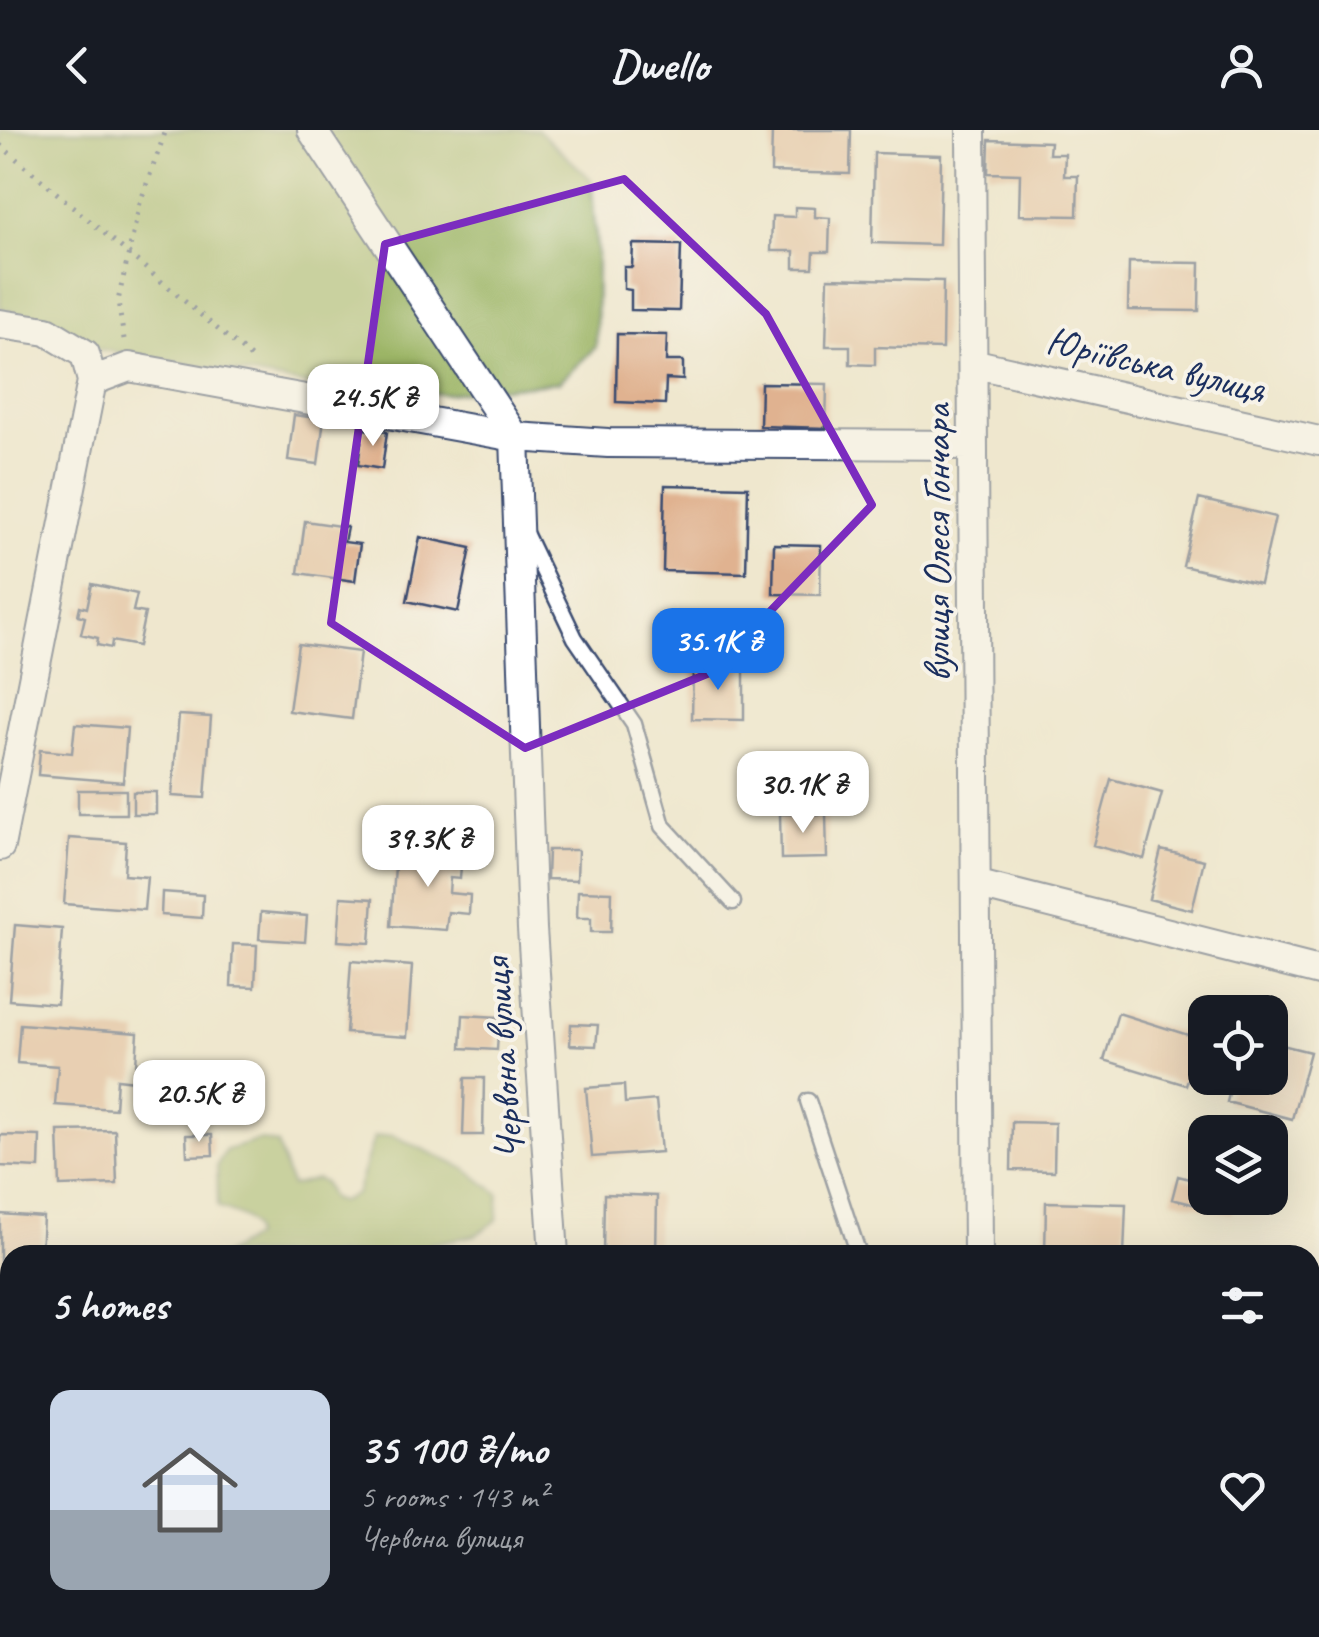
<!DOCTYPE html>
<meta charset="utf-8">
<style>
body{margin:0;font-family:Caveat,sans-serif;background:#20242c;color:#f1f3f6;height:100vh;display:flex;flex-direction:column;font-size:38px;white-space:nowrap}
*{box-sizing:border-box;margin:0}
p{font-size:32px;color:#9ea1a6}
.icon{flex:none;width:55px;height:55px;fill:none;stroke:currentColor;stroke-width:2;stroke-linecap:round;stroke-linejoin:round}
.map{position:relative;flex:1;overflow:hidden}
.side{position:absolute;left:0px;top:1115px;width:1320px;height:392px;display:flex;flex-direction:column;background:#171b24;border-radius:30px 30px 0 0;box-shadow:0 10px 40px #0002}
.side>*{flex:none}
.buttons{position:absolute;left:1188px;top:865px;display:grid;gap:20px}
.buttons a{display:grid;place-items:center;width:100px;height:100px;border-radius:20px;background:#171b24;box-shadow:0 10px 40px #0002;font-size:50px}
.price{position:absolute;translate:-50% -85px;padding:0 22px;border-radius:20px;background:#fff;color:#222;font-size:32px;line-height:65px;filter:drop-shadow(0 2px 5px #0008)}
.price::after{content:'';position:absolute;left:50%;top:60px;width:30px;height:22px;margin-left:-15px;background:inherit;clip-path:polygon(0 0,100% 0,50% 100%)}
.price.on{background:#1a73e8;color:#fff}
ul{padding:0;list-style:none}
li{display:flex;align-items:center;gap:30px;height:250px;padding:0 50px}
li+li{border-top:2px solid #363941}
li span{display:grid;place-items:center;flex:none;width:280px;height:200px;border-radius:20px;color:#555}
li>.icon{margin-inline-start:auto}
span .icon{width:120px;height:120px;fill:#fffc;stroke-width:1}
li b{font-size:42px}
h2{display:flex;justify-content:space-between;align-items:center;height:120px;padding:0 50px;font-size:42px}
header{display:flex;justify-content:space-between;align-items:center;height:130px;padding:0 50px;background:#171b24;font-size:45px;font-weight:600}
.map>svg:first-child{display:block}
.forest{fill:#9cb566;stroke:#5c7262;stroke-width:2.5}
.building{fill:#e0b290}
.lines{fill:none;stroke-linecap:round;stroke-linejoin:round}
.service-casing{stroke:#3b4b6f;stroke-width:19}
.minor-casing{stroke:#3b4b6f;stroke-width:32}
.path{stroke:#3b4b6f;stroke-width:5;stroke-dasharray:2.5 8;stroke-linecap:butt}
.service{stroke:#fff;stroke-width:14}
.minor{stroke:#fff;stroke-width:28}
.marked{fill:none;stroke:#7b2cbf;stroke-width:8;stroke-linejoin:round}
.labels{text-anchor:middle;stroke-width:8;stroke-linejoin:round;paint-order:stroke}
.street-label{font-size:40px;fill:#1b2f5e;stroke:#f7f3e8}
</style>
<header><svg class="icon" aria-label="back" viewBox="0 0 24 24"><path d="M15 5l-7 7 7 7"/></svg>Dwello<svg class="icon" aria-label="person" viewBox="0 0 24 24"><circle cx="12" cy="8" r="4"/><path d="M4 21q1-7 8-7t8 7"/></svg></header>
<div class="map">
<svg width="1319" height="1507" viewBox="0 0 1319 1507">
<rect width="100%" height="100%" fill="#f7f3e8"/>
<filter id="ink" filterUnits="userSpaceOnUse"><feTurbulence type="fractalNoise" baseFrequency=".01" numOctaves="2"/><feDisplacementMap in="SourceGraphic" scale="20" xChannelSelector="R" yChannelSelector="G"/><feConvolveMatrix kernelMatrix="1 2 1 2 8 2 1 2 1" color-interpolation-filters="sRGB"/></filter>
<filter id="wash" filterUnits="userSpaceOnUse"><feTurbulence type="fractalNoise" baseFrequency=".0048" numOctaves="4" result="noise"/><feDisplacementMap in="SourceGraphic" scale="40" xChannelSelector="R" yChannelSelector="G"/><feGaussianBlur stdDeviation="2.25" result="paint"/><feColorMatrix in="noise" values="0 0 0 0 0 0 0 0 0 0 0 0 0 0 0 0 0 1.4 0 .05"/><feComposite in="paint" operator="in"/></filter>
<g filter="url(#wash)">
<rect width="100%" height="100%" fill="#efe7ce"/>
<path class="forest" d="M0,0h538l53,49 6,72 -1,96 -37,35 -114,12 -126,-7 -240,-41 -26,-22 -53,-16z
M392,1005l74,34 33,25 -2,26 -21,15 -46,9 -6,11h-201l30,-18c2,-20 -20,-23 -35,-30l-1,-42 9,-15 34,-10 17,4 14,42 25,-7 8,4 7,16 9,3 16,-8 18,-57z"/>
<g id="blocks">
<path class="building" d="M772,0h79l-1,44 -79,-2z
M989,10l61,2 -1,12h16l-1,22h14l-1,40 -58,-1 1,-41 -32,-1z
M874,23l67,2 -2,90 -67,-2z
M795,77l20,1v9l15,1 -1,34h-15l-1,16h-19v-17h-23l1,-35 23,1z
M633,114l48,1 -2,66 -48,-1v-20l-7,-1v-22h8z
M1129,132l71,1 -1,48 -71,-1z
M828,148l115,3 -1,68 -67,-2v18l-25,-1v-18h-24z
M617,204l50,1 -1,26h17v19l-17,-1 -1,25 -49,-2z
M761,253l66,1 -1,44 -66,-2z
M294,285l30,4 -6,45 -30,-4z
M363,299l24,3 -5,37 -24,-4z
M665,355l83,2 -2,86 -83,-2z
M1199,369l76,18 -15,67 -77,-18z
M305,391l42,6 -3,15 16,2 -5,37 -57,-8z
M420,407l51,11 -13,64 -51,-11z
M774,414l47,1 -1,50 -47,-1z
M92,454l45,10 -4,17 12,2 -7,33 -26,-5 -1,7 -14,-3 1,-7 -17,-4 4,-17 -7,-2 2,-9 7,2z
M298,514l62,8 -8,67 -63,-8z
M693,537h51v53l-52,-1z
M179,585l32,2 -6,81 -33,-2z
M75,594l52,4 -4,54 -85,-7 2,-25 32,3z
M1111,649l51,14 -18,66 -51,-14z
M78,660h48v24h-48z
M133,662h23v22h-23z
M780,684h46l1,44 -46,1z
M69,708l57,4 -2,33 23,2 -3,33 -80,-6z
M412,718l50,4 -2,27 -10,-1 -1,15 21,2 -1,19 -21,-2 -2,18 -55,-4 4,-60 15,1z
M548,720h30l-1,30 -30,-1z
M1161,720l43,10 -12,50 -43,-11z
M578,761l34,1 -1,40h-20v-14h-14z
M162,762l41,3 -1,23 -41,-3z
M341,767l32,2 -3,44 -32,-2z
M261,782l46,4 -2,26 -46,-3z
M15,795l47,4 -5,75 -48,-4z
M233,814l24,1 -2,42 -24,-1z
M351,831l61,5 -5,71 -61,-4z
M1118,883l83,26 -15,46 -82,-25z
M463,885l36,2 -2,33 -36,-2z
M20,894l118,9 -3,48 -18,-2 -2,30 -60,-4 3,-39 -41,-3z
M571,894l27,1 -2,21 -26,-1z
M1270,912l40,10 -18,67 -65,-17 6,-24h37z
M465,948h19l-1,57h-20z
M624,955l1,18 31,-3 5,52 -69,5 -6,-69z
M1012,992l43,1 -1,48 -43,-1z
M115,1000l2,54 -57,2 -2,-55z
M0,1005l40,1 -1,32 -39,-2z
M186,1005h26l1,20 -26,1z
M1178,1046l27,7v15h32l-5,16 -60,-15z
M604,1064l53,2 -1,59h-53z
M1046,1072l80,2 -2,51h-79z
M0,1084l43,3 -2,38h-31v9h-10z
M0,1167l10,1v26l-10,-1z
M0,1208l10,1v44l-10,-1z
M0,1284l10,1v54h-10z
M1310,1316l9,8v48l-9,11z
M0,1371l10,1v62l-10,-1z"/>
</g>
</g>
<g filter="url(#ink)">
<use href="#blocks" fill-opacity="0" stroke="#3b4b6f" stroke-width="2.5"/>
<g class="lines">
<defs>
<path id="service" d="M525,403l50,105 59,86 29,102 70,76
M808,971l51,154"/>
<path id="minor" d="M312,0l203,307
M971,0l7,1125
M0,194l47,7 38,23 7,27
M976,234l343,77
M515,307l17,492 22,326
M0,716l92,-465 37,-14 386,70 93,6 364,2
M979,755l340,86
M0,1488h10
M1310,1496l9,6
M132,1498l127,9
M989,1498l1,9
M552,1507v-9"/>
</defs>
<use href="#service" class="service-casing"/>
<use href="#minor" class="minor-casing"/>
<path class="path" d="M0,15l253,214
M124,209l-6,-38 22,-98 26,-73"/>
<use href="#service" class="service"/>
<use href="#minor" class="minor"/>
</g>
</g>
<path d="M0 0H1319V1507H0ZM624,49l142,135 106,191 -160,167 -187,76 -194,-125 54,-379z" fill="#efe7ce" fill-opacity=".55" fill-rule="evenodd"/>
<path class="marked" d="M624,49l142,135 106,191 -160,167 -187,76 -194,-125 54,-379z"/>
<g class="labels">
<g class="street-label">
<text transform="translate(1156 234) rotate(13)" y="14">Юріївська вулиця</text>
<text transform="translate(936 413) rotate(-90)" y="14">вулиця Олеся Гончара</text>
<text transform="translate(502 929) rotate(-94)" y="14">Червона вулиця</text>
</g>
</g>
</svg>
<div class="buttons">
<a><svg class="icon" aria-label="locate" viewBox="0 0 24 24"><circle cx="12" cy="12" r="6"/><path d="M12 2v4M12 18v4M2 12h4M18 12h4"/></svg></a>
<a><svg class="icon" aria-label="layers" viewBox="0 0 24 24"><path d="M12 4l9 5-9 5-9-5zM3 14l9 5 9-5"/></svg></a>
</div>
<b class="price" style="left:373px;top:319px">24.5K ₴</b>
<b class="price on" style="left:718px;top:563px">35.1K ₴</b>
<b class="price" style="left:803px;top:706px">30.1K ₴</b>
<b class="price" style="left:428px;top:760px">39.3K ₴</b>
<b class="price" style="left:199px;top:1015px">20.5K ₴</b>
<section class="side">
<h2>5 homes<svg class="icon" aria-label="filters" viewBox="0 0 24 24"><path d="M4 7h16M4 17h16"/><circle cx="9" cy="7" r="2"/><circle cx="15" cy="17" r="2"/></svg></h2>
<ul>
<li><span style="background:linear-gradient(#c9d6e8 60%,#9aa5b1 0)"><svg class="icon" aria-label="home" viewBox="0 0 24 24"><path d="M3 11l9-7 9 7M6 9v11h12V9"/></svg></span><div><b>35 100 ₴/mo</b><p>5 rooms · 143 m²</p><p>Червона вулиця</p></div><svg class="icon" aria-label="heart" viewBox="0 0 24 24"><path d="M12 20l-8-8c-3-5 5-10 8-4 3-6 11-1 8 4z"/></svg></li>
</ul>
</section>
</div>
